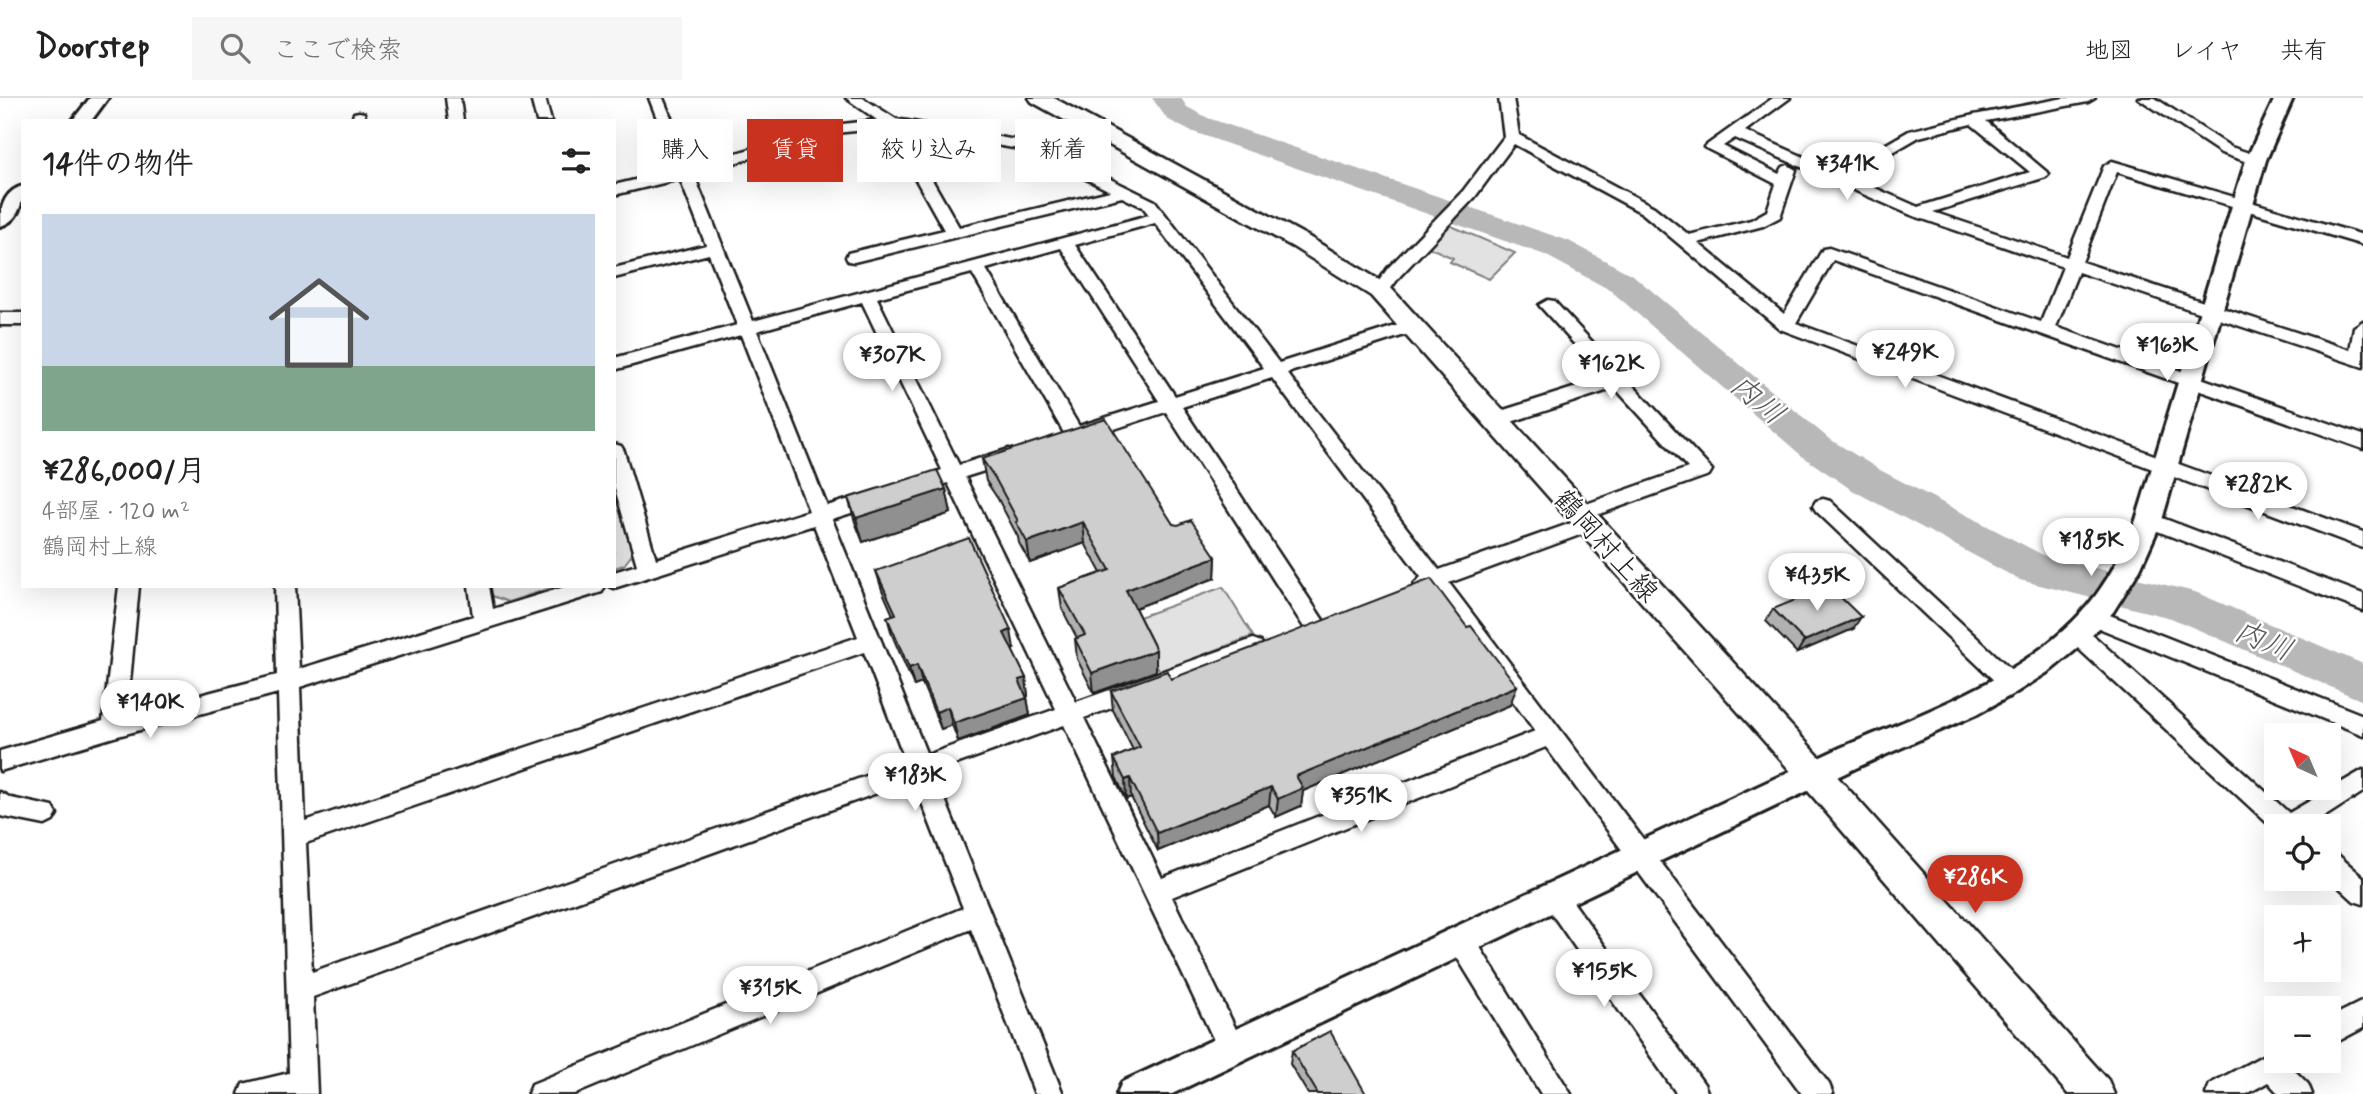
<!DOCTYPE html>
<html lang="ja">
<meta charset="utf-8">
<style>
body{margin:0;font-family:Mynerve,"Klee One",sans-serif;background:#f6f6f6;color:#222;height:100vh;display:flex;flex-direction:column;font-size:26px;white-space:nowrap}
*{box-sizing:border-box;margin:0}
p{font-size:23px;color:#767676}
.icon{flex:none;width:38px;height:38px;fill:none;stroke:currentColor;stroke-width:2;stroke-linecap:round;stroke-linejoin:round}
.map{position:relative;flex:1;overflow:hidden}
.sheet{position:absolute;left:21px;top:21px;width:595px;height:469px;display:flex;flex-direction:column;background:#fff;border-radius:0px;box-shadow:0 7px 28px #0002}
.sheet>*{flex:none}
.banner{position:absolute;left:637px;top:21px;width:665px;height:63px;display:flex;gap:14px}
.needle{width:46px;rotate:316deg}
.tools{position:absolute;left:2264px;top:625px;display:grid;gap:14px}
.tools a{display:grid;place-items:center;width:77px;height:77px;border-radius:0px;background:#fff;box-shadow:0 7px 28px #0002;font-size:35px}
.price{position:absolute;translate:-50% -60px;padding:0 16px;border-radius:24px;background:#fff;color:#222;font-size:23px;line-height:46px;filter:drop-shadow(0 2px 4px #0008)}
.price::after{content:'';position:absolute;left:50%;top:42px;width:21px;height:16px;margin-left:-10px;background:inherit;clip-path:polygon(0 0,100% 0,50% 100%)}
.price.active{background:#c8321e;color:#fff}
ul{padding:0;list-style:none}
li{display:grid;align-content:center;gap:14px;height:371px;padding:0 21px}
li span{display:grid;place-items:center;height:217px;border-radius:0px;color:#555}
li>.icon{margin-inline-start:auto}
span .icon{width:126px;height:126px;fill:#fffc;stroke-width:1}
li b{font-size:30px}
h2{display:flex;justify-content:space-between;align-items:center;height:84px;padding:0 21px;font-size:30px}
.pill{padding:0 24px;border-radius:0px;background:#fff;box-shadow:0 7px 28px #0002;font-size:24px;line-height:63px}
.pill.active{background:#c8321e;color:#fff}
header{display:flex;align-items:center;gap:42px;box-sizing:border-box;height:98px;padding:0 35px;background:#fff;border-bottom:2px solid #e0e0e0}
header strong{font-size:33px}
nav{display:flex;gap:38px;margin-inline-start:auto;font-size:24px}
.search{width:490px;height:63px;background:#f6f6f6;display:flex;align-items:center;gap:18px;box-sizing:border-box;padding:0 24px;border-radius:0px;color:#767676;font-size:26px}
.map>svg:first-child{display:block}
.green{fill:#e2e2e2;stroke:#7f7f7f;stroke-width:2}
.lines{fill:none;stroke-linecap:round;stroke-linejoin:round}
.river{fill:#b8b8b8;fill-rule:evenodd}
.minor-casing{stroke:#1c1c1c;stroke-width:5}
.tertiary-casing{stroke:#1c1c1c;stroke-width:6}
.secondary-casing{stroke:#1c1c1c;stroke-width:5}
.minor{fill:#fff;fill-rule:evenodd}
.tertiary{fill:#fff;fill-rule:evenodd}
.secondary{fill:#fff;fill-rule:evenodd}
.wall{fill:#b1b1b1;stroke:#1c1c1c;stroke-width:2}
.shaded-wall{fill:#909090;stroke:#1c1c1c;stroke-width:2}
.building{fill:#cecece;stroke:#1c1c1c;stroke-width:2}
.labels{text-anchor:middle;stroke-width:5;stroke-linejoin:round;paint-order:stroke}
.street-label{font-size:28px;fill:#1c1c1c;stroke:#fff}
.water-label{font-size:30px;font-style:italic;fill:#5a5a5a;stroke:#fff}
</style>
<header>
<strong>Doorstep</strong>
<div class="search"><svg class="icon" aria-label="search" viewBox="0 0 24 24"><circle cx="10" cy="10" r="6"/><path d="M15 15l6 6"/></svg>ここで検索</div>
<nav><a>地図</a><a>レイヤ</a><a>共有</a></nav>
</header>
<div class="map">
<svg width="2363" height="996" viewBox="0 0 2363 996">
<rect width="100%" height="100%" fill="#fff"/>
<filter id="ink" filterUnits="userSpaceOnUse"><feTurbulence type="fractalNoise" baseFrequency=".0143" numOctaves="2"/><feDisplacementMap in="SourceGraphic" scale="14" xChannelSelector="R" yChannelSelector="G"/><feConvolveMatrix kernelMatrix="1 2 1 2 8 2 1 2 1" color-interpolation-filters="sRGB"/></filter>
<g filter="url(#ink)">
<path class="green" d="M1449,127l66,28 -26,26 -39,-17 3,-4 -27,-12z
M614,375l23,75 -13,17 -10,3z
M484,488h73l-49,16 -23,-9z
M1223,489l30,49 -93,35 -29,-51z"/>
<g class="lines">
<path class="river" d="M1152,0h29l6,9 21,11 361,123 65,35 194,162 52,32 165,86 150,36 168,72v37l-192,-83 -151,-38 -168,-90 -50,-34 -192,-166 -65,-35 -357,-125 -21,-11z"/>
<defs>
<path id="minor" d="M446,0h14l3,23h-14z
M531,0h14l6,23h-14z
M649,0h14l28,68 143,-41 43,-5 -31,-22h17l33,21 143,25 116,57 124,162 126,-40h12l3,4 -3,4 -130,42 152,197 138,-49 -8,-7 3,-5 116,-41 -73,-80 -113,37h-14l-2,-5 2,-5 117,-37 -66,-73 9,-5 6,1 158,169 -3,5 -118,42 8,7 -3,5 -147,54 380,501 4,10h-31l-256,-347 -374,150 73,151 -3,9 -10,4 -10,-4 -158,-332 -130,47 129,322h-28l-64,-165 -396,165h-47l4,-10 431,-176 -50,-128 -600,217 4,97h-78l4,-10 46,-11 -11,-380 -164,44 -114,34v-20l103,-30 16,-135h20l-12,128 150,-39 -2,-89h20l4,83 174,-53 -4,-30h20l4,23 75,-23h37l-3,6 -302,95 5,134 553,-184 -44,-112 -200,63 -5,-2h5v-14l23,-7 -23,-80v-41l7,2 3,5 32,108 153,-48 -68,-176 -127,35v-12l123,-33 -28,-71 -95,24v-10l92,-23 -26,-66 -66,16v-10l63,-15zM887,30l57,102 -96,23 -2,4 2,4 6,1 268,-65 21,10 6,8 -396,106 -59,-146 141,-42zM903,31l127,22 80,40 -151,36zM1155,125l109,145 -89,28 -100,-151zM1061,150l98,153 -80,25 -93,-157zM972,175l96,167 7,2 91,-30 141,220 8,2 8,-2 3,-6 -3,-6 -141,-213 90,-29 149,199 -7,7 3,6 7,2 7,-2 104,141 -373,147 -78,-160 177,-64 3,-6 -3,-6 -8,-3 -177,63 -111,-225 51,-16 3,-5 -3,-5 -7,-2 -50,16 -82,-167zM862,204l80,168 -9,3 -3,5 3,5 7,2 8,-2 108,226 -129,46 -95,-236 51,-16 3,-5 -3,-5 -7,-2 -49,15 -70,-175zM864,554l42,110 -594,210 -6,-129z
M1499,0h14l6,37 135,72 35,28 62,-15 16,-9 9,-27 -72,-37 69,-49h17l-45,33 93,41 71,-41 65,-16 90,-17h31l-7,4 -102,19 63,53 -3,3 -113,35 134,45 37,-91 8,-5 251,74v10l-246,-73 -35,90 268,88 4,-23 9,-6v46l-285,-95 -22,55 307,108v14l-530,-189 -37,63 567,209v16l-583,-219 -138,-116 -128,-69 -39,53 -75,79 -14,19h-12l-2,-4 16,-23 75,-77 41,-54zM1971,26l59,48 -112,35 -68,-30 69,-40zM1735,40l176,77 152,52 -22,55 -212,-74 -6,1 -39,65 -86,-71 65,-17 17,-9 16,-47 -8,-5 -5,2 -4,7 -56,-28z
M2138,0h17l76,49 30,10 3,3 -8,5 -35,-12z
M359,14l5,1 2,8h-14l2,-8z
M0,215h23v12h-23z
M1823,401l7,2 188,175 3,6 -3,6 -8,3 -8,-3 -186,-177 -3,-5 3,-5z
M2149,415l214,81v17l-221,-86 -3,-5 3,-5z
M2092,510l271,107v20l-279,-113 -3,-6 3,-6z
M2076,526l8,3 205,186 74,-43v22l-53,34h-33v6l-209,-193 -3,-6 3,-6z
M0,694l11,6 42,9 4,7 -4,7 -8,4 -45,-9z
M2329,754l9,3 25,22v27l-9,-3 -25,-23z
M1554,786l9,4 141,196 4,10h-31l-132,-190 -3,-8 3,-8z
M1461,830l9,3 101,163h-30l-89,-145 -4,-9 4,-9z
M2363,903v27l-34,18v-28z
M2277,950v12h16l-2,7 17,17 4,10h-33l-11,-12 -21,12h-41l4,-10z"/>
<path id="tertiary" d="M90,0h18l-17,23h-19z
M2275,0h18l-27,62 -104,360 -22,49 -27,43 -29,31 -33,27 -36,23 -38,21 -117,52 -688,328h-55l5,-12 718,-334c86,-36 198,-75 256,-153 17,-23 29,-48 40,-75l110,-360z
M23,88c0,17 -4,35 -23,40 0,-17 4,-35 23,-40z"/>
<path id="secondary" d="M1029,0h25l255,139 80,49 437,478 282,316 6,14h-46l-266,-310 -431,-488 -78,-49 -261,-145z"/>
</defs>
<use href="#minor" class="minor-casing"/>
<use href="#tertiary" class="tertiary-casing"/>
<use href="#secondary" class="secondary-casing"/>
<use href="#minor" class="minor"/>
<use href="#tertiary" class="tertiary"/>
<use href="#secondary" class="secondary"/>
</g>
<path class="wall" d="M982,361l191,65 43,33 -1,21 -80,30 21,42v21l-62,22 -17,-34 -2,-20 2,-1 -15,-29 -3,-21 42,-15 -16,-30 -55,20 -11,-20 -1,-6 -20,-38 -12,-18z
M946,391l5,24 -88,29 -8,-20 -7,-24z
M876,473l138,78 -2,1 14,28 2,18 -1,1 3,18 -72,26 -6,-16 -11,4 -19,-46 -8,3 -22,-51 -5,-18 6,-2 -11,-25z
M1773,511l80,20 -56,24 -31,-32z
M1171,581l339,26 -207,86 -2,15 -25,11 -7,-12 -111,46 -27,-54 -5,2 -10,-22 -2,-19 19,-8 -20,-40 -2,-19z
M1292,953l74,43h-58l-18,-30z"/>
<path class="shaded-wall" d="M946,391l5,24 -88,29 -7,-24z
M1083,424l2,21 -55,20 -3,-21z
M1216,459l-1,21 -88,33 -1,-21z
M1861,519l-8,12 -56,24 7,-12z
M1011,532l3,19 -7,2 -3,-18z
M1156,552v21l-62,22 -2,-20z
M917,567l5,18 -8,3 -5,-18z
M1026,580l2,18 -5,2 -4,-18z
M1517,588l-7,19 -207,86 -2,15 -25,11 2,-18 18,-23z
M1027,600l3,17 -72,26 -4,-18z
M948,609l4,18 -11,4 -5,-17z
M1130,680l1,19 -5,2 -1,-19z
M1271,689l-2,18 -111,46 -1,-18z"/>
<path class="building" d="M1106,321l67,105 5,1 13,-5 25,37 -90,33 30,60 -64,23 -17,-34 10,-4 -26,-47 51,-18 -27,-48 -56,20 -11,-20 2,-1 -23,-43 -13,-19z
M937,372l9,19 -90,29 -8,-20z
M969,440l42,92 -7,3 22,45 -7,2 8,18 -73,25 -6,-16 -12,5 -19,-47 -8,3 -22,-51 9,-3 -20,-43z
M1431,481l36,48 4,-1 46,60 -221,90 7,12 -25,11 -7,-12 -114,46 -27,-55 -5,2 -11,-22 26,-11 -29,-56 56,-20 4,8z
M1829,488l32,31 -57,24 -31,-32z
M1330,933l36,63h-48l-26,-43z"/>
</g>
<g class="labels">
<g class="street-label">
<text transform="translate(1607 447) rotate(48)" y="10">鶴岡村上線</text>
</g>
<g class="water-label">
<text transform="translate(1758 301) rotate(40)" y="10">内川</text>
<text transform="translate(2264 542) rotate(23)" y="10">内川</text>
</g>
</g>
</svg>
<div class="tools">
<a><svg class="needle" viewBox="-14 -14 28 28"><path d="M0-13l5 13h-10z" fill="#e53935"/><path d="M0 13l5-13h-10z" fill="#767676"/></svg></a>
<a><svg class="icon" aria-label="locate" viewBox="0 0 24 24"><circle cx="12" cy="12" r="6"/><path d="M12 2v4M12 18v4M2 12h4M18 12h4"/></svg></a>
<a>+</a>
<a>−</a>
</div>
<b class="price" style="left:1847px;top:104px">¥341K</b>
<b class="price" style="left:2167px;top:285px">¥163K</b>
<b class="price" style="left:1905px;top:292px">¥249K</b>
<b class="price" style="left:892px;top:295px">¥307K</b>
<b class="price" style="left:1611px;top:303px">¥162K</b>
<b class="price" style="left:2258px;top:424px">¥282K</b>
<b class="price" style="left:2091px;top:480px">¥185K</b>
<b class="price" style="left:1817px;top:515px">¥435K</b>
<b class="price" style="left:150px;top:642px">¥140K</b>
<b class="price" style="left:915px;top:715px">¥183K</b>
<b class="price" style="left:1361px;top:736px">¥351K</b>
<b class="price active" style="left:1975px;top:817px">¥286K</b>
<b class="price" style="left:1604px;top:911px">¥155K</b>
<b class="price" style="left:770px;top:928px">¥315K</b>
<div class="banner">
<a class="pill">購入</a>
<a class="pill active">賃貸</a>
<a class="pill">絞り込み</a>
<a class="pill">新着</a>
</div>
<section class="sheet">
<h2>14件の物件<svg class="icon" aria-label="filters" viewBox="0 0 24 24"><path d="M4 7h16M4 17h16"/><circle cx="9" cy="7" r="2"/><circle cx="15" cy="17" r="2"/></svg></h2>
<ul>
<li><span style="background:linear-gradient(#c9d6e8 70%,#7fa58c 0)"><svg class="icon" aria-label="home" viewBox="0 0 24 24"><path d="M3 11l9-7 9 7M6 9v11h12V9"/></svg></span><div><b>¥286,000/月</b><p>4部屋 · 120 m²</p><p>鶴岡村上線</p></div></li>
</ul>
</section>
</div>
